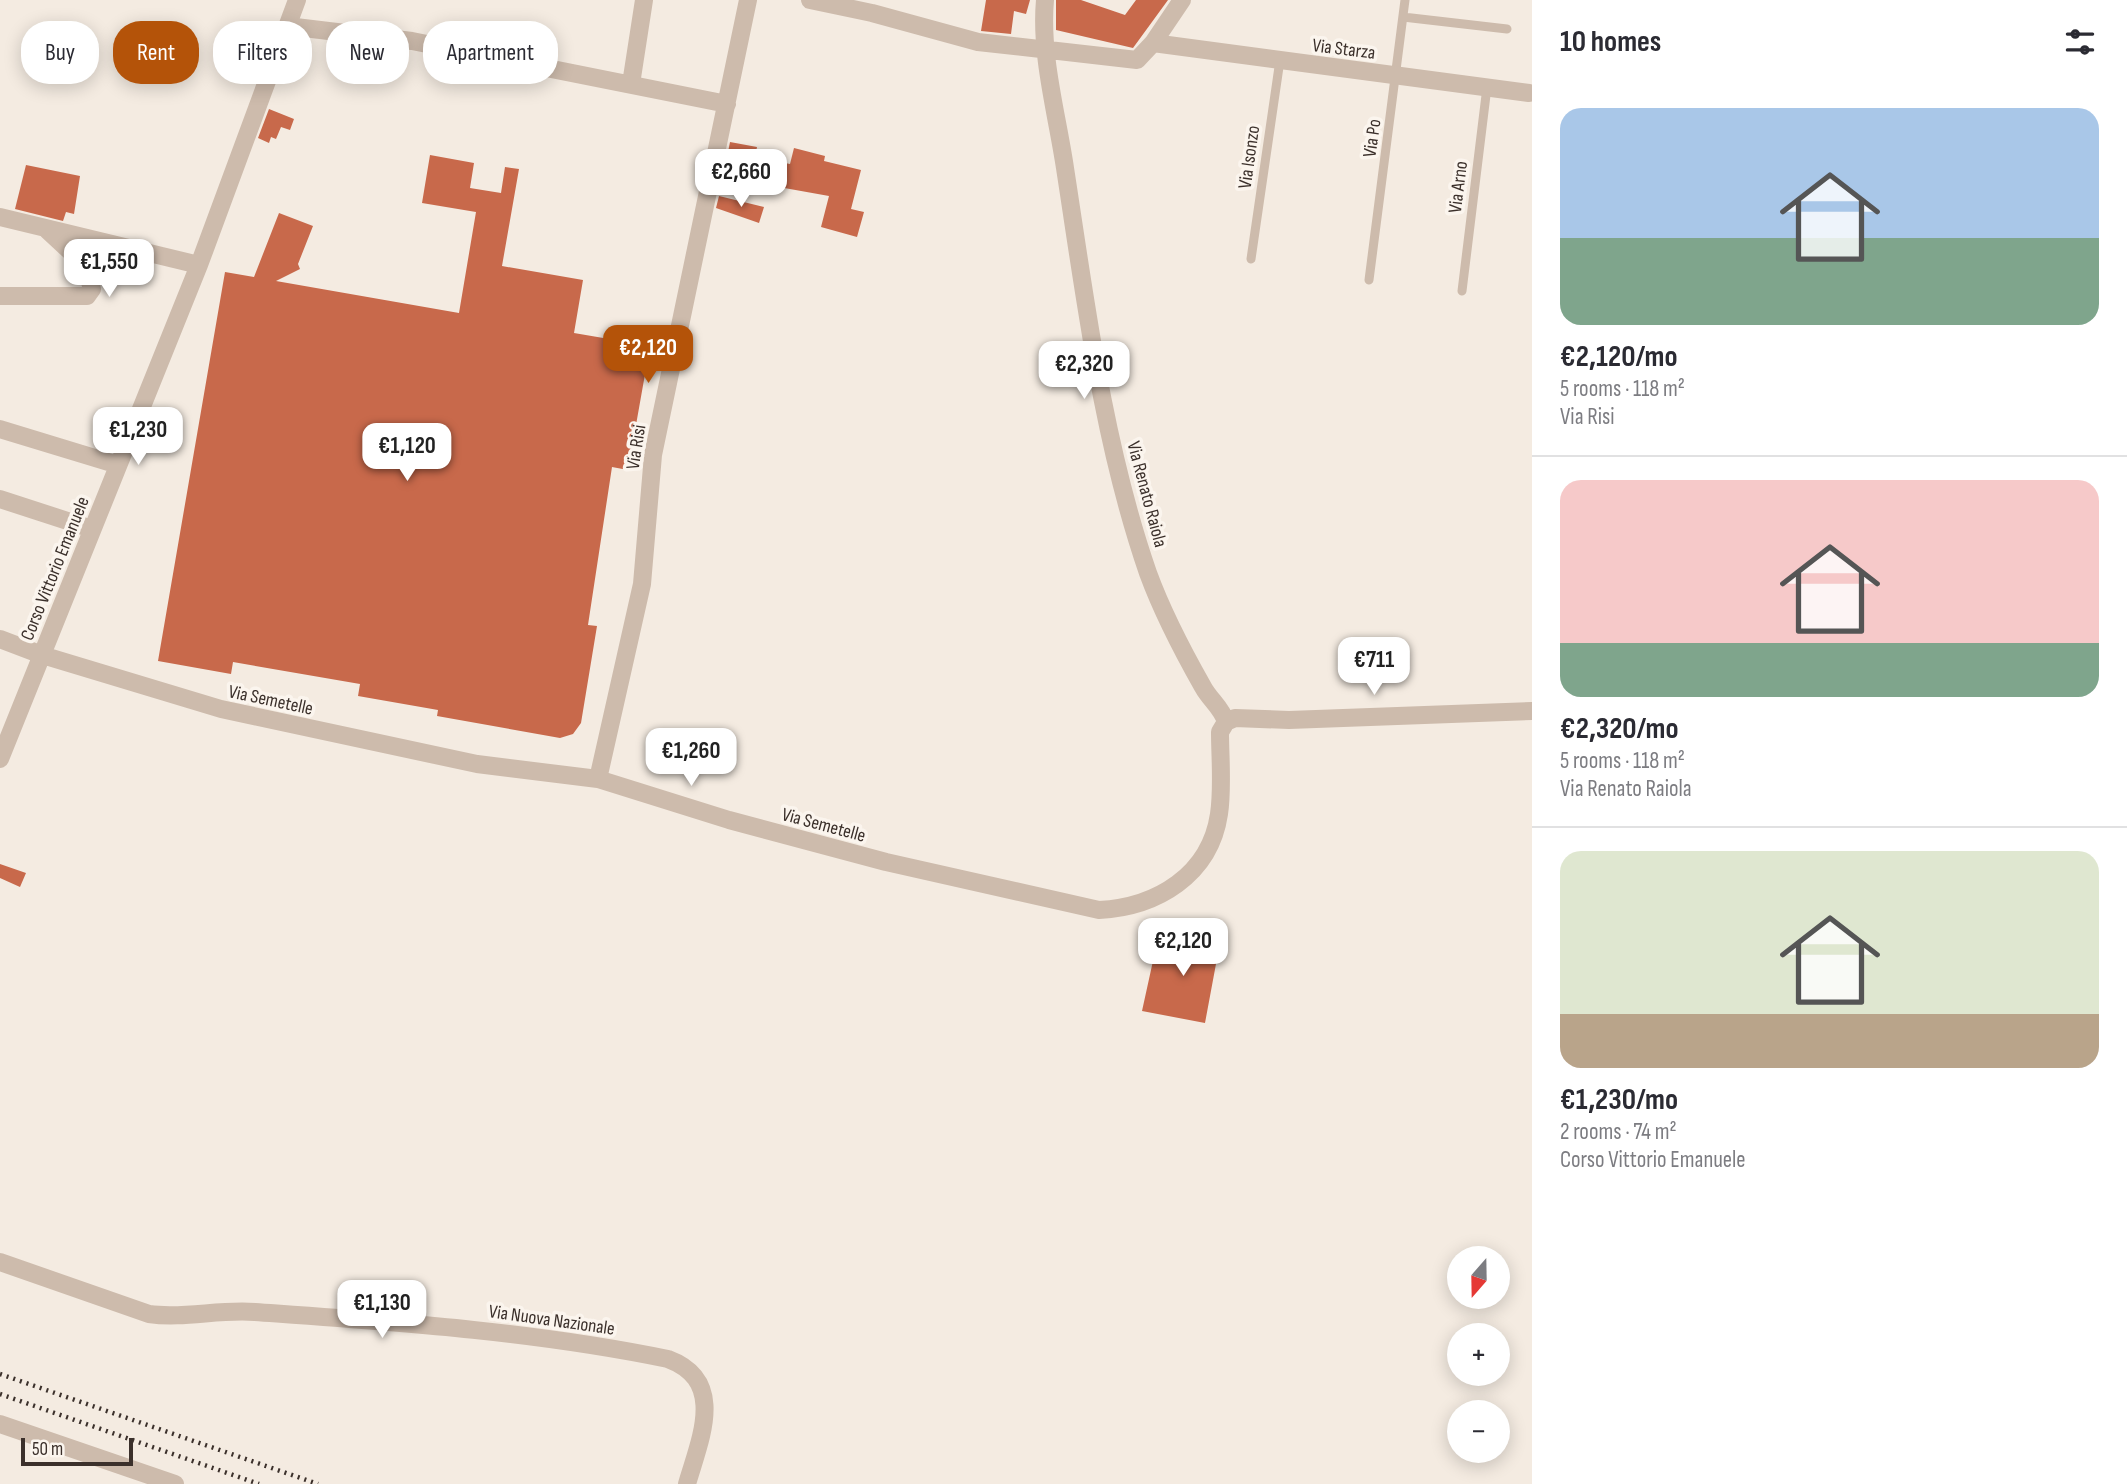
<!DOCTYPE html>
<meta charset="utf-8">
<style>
body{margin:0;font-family:"Sofia Sans Condensed",sans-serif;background:#f7f7f7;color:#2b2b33;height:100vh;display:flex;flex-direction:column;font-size:26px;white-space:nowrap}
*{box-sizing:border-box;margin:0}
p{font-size:23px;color:#7c7c81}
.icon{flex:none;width:38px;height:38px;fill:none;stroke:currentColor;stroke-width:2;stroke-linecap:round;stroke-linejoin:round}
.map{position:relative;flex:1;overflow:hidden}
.details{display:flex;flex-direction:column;background:#fff;width:595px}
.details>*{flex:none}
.guide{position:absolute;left:21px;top:21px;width:665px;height:63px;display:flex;gap:14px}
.needle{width:46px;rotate:200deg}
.fabs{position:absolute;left:1447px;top:1246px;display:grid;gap:14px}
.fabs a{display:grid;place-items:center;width:63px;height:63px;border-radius:50%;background:#fff;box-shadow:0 4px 18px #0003;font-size:35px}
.scale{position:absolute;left:21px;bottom:18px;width:112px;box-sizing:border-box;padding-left:7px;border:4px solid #3b302b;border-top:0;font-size:19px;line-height:24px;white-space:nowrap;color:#3b302b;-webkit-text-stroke:5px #fbf5ee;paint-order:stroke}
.price{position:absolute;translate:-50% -60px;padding:0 16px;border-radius:14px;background:#fff;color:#222;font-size:23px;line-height:46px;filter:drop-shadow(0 2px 4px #0008)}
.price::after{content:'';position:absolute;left:50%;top:42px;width:21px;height:16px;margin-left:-10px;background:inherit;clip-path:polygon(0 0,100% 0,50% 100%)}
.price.on{background:#b45309;color:#fff}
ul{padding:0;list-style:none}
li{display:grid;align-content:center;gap:14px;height:371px;padding:0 28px}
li+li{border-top:2px solid #e1e1e2}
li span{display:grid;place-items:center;height:217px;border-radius:21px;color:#555}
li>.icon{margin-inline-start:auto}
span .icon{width:126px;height:126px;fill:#fffc;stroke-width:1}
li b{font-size:30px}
h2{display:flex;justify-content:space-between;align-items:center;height:84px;padding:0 28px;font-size:30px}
.tag{padding:0 24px;border-radius:28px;background:#fff;box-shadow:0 4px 18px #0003;font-size:24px;line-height:63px}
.tag.on{background:#b45309;color:#fff}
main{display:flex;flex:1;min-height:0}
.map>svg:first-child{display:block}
.building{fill:#c8694b}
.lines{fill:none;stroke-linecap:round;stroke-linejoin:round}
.lane{stroke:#cdbbac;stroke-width:9}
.street{stroke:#cdbbac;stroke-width:18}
.rail{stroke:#3b302b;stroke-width:4.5;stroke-dasharray:2 5;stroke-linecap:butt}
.labels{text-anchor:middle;stroke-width:7;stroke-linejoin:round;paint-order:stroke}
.street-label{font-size:19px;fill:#3b302b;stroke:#fbf5ee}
</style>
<main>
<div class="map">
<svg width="1532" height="1484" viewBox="0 0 1532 1484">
<rect width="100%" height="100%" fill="#f4ebe1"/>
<path class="building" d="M986,0h44l-4,14 -12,-3 -3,23 -30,-3z
M1056,0h25l44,15 11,-15h32l-35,48 -77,-18z
M269,109l25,10 -4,11 -9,-3 -5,12 -5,-2 -2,6 -11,-5z
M730,142l27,5 -2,10 35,7 4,-16 31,8 -1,5 37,9 -10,39 13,3 -7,25 -36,-10 8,-31 -106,-19z
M430,155l44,8 -4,25 31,5 4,-26 14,2 -17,97 81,14 -9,53 76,13 -22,124 -16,-3 -24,158 9,1 -16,97 -8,11 -13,4 -123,-22 1,-6 -80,-14 2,-12 -127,-22 -2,12 -73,-13 67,-389 29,5 25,-64 34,13 -15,38 2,5 -24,12 183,32 17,-101 -54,-9z
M26,165l54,11 -6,38 -8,-2 -3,9 -48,-12z
M719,196l45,11 -5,16 -43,-15z
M0,864l26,9 -6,14 -20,-9z
M1198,932l23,5 -16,86 -63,-12 16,-73 36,8z"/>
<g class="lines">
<path class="lane" d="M1403,17l104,12
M1251,259l29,-199
M1369,280l36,-280
M1462,291l25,-204"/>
<path class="street" d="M810,0l62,13 106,29 159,18 16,-17 29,-43
M1045,0c-5,55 12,114 20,168 21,136 38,275 83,405 15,41 34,77 55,114 7,13 19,21 23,35
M287,26l125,15 315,63
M1153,43l376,50
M631,84l13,-84
M0,217l199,48
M0,296h87l5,-7 -7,-24 -39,-36
M0,429l118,36
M0,499l92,30
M0,639l42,16 179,54 256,55 121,15 131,41 157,42 213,48c58,-3 111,-35 120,-96 4,-26 1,-56 1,-82l6,-10
M1226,722l9,-4 54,2 243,-9
M0,759l199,-494 98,-265
M598,779l44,-195 11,-129 95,-455
M0,1262l149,52c35,5 70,-5 106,-2 138,10 277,19 413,47 59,22 32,80 19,125
M0,1424l175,60"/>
<path class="rail" d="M0,1374l318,110
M0,1394l259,90"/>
</g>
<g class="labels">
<g class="street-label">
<text transform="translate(1344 48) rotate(7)" y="7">Via Starza</text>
<text transform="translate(1371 138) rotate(-82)" y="7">Via Po</text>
<text transform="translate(1248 157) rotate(-82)" y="7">Via Isonzo</text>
<text transform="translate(1457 187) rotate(-83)" y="7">Via Arno</text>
<text transform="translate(635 447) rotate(-81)" y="7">Via Risi</text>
<text transform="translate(1148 494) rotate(75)" y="7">Via Renato Raiola</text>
<text transform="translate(54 568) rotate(-68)" y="7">Corso Vittorio Emanuele</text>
<text transform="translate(271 699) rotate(12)" y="7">Via Semetelle</text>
<text transform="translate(824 824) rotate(15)" y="7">Via Semetelle</text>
<text transform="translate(552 1319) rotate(8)" y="7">Via Nuova Nazionale</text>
</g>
</g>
</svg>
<div class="fabs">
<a><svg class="needle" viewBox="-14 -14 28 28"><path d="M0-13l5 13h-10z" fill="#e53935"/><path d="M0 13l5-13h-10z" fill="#7c7c81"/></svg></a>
<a>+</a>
<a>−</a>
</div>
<div class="scale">50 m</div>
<b class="price" style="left:741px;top:209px">€2,660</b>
<b class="price" style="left:109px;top:299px">€1,550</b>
<b class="price on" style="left:648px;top:385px">€2,120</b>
<b class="price" style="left:1084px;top:401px">€2,320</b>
<b class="price" style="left:138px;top:467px">€1,230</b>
<b class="price" style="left:407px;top:483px">€1,120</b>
<b class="price" style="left:1374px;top:697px">€711</b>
<b class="price" style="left:691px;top:788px">€1,260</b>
<b class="price" style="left:1183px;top:978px">€2,120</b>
<b class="price" style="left:382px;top:1340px">€1,130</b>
<div class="guide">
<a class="tag">Buy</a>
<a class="tag on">Rent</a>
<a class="tag">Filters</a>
<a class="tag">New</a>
<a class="tag">Apartment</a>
</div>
</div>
<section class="details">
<h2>10 homes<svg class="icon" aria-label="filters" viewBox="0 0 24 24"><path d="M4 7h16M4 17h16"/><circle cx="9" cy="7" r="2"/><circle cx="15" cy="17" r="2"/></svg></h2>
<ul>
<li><span style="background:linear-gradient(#a9c7e8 60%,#7fa58c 0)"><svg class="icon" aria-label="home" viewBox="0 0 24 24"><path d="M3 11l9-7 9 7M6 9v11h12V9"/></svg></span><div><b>€2,120/mo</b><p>5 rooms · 118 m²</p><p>Via Risi</p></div></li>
<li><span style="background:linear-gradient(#f6c9c9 75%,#7fa58c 0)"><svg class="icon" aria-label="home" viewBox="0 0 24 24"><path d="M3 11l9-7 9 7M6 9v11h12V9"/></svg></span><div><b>€2,320/mo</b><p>5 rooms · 118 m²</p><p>Via Renato Raiola</p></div></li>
<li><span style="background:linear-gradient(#dfe7d0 75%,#b9a48a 0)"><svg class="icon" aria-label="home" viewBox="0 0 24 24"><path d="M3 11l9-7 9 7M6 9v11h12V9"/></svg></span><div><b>€1,230/mo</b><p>2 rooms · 74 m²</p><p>Corso Vittorio Emanuele</p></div></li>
</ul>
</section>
</main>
